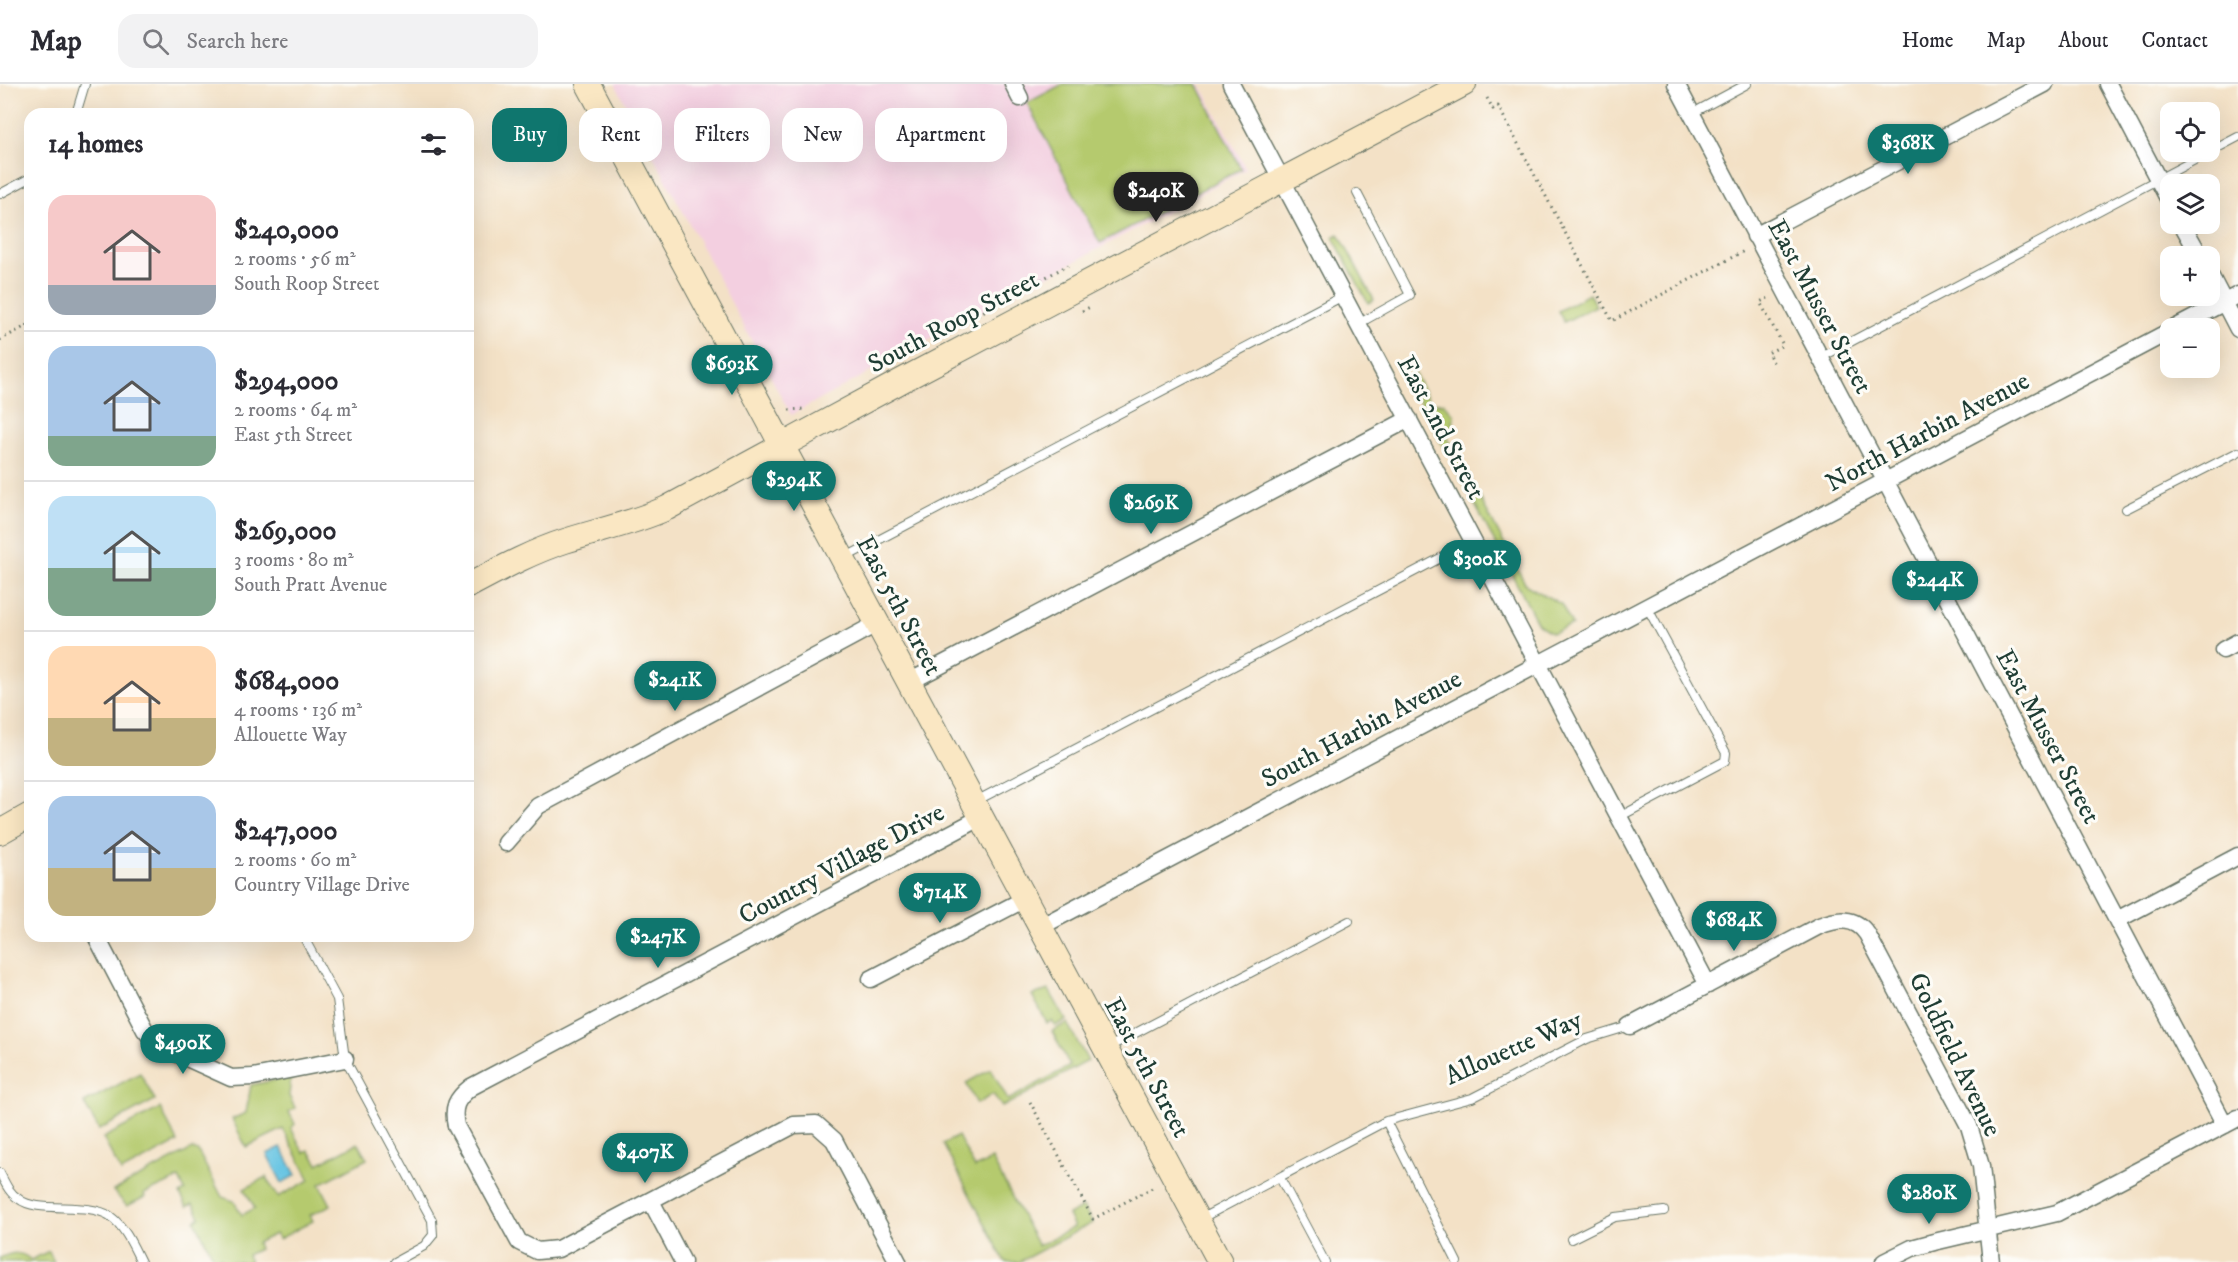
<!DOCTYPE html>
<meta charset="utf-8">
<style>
body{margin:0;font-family:"IM FELL DW Pica",serif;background:#f2f2f3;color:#2b2b33;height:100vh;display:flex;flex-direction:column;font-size:22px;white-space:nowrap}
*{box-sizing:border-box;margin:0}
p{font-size:20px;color:#7c7c81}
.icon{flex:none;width:33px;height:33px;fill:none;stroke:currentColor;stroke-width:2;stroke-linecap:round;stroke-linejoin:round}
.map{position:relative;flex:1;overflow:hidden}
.panel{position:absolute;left:24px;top:24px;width:450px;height:834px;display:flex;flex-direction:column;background:#fff;border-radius:18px;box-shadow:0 6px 24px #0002}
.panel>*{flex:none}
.hud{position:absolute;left:492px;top:24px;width:570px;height:54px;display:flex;gap:12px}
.fabs{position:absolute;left:2160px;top:18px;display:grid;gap:12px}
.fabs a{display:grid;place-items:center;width:60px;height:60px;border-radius:12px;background:#fff;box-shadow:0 6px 24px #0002;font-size:30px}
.price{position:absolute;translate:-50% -51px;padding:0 14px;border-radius:21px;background:#0f766e;color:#fff;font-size:20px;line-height:39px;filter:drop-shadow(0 2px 3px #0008)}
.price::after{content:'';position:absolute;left:50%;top:36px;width:18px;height:14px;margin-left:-9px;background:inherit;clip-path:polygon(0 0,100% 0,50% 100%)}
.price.selected{background:#222;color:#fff}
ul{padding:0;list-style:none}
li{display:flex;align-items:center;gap:18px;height:150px;padding:0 24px}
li+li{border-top:2px solid #e1e1e2}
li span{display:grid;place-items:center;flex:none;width:168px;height:120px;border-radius:18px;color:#555}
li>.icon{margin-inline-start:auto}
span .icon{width:72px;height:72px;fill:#fffc;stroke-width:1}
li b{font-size:26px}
h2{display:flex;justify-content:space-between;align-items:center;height:72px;padding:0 24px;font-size:26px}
.chip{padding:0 21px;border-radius:18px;background:#fff;box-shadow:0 6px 24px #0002;font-size:21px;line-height:54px}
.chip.selected{background:#0f766e;color:#fff}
header{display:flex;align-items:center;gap:36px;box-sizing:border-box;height:84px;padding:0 30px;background:#fff;border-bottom:2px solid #e1e1e2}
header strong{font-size:28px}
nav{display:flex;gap:33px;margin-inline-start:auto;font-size:21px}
.search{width:420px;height:54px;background:#f2f2f3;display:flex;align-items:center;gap:15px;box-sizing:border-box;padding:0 21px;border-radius:18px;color:#7c7c81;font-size:22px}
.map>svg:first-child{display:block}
.built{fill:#f3cfe0}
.green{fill:#b5ca6e;stroke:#6a8451;stroke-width:1.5}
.water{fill:#64c3e2;stroke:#42808b;stroke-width:1.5}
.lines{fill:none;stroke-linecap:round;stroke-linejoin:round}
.lane-casing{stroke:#697667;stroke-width:10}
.street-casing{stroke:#697667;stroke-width:19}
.secondary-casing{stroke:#697667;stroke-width:26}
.path{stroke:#697667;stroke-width:3;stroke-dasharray:1.5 4.5;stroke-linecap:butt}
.lane{stroke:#fff;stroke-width:8}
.street{stroke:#fff;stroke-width:16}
.secondary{stroke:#fae7c3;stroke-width:24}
.labels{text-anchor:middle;stroke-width:6;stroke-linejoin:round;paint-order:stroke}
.street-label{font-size:26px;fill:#1f3d34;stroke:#fdfcf7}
</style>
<header>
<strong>Map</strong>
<div class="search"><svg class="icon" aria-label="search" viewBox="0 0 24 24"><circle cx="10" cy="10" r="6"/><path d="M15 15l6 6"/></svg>Search here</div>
<nav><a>Home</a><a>Map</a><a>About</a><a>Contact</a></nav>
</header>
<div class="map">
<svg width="2238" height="1178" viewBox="0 0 2238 1178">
<rect width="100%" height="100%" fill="#fdfcf7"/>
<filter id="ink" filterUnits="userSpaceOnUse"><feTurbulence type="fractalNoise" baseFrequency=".0167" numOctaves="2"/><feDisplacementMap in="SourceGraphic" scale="12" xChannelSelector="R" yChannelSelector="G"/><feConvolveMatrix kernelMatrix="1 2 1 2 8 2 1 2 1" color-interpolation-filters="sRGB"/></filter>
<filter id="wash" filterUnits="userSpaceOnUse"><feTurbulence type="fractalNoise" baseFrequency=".008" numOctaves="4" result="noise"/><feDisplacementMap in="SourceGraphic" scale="24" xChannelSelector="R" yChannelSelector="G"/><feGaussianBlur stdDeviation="1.35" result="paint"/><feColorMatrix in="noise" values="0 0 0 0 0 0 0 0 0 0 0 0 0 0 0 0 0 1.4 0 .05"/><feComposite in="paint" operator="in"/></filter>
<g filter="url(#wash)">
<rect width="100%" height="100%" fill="#f3e1c6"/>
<path class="built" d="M615,0h585l46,85 -455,246z"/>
<path class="green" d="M1063,0h134l44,85 -141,74 -73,-140z
M1339,150l35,66 -6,3 -35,-66z
M1589,210l7,12 -32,16 -6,-11z
M1414,289l16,29 13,1 11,12 -1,11 -7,8 7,14 -7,4 -39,-75z
M1460,376l66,125 35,19 11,21 -20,8 -14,-9 -85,-161z
M1049,906l17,30 -11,6 -3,-5 -5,2 -15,-28z
M1067,939l21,38 -86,46 -9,-13 -16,10 -11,-21 25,-14 17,31 62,-34 -18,-35z
M140,989l15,27 -56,30 -15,-27z
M291,993l-2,19 6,12 -6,4 6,12 -4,4 13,25 5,-3 9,14 40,-21 9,16 -47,25 11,21 -21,10 3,6 -34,18 -4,-5 -18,9 2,6 -12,6 3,7h-27l-3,-5 -5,3 -20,-39 5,-4 -7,-13 -6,3 -7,-13 5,-3 -6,-13 -35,16 1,3 -18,9 -14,-15 79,-42 6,2 24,46 12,4 8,14 13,-7 -11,-19 22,-12 12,20 32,-17 -27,-51 -37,18 -14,-28 14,-6 5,-28z
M160,1024l18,34 -57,30 -18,-34z
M958,1052l17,32 17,-9 46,87 36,-19 -6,-12 15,-8 9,16 -73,39h-14l-62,-118z
M49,1167l5,11h-54v-4c12,-6 21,-7 31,2z"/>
<path class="water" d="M281,1063l15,28 -14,8 -15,-29z"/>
</g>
<g filter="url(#ink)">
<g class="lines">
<defs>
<path id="lane" d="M76,30l9,-30
M1691,30l56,-30
M1357,109l53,102 -52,29
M0,110l30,-16
M1820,274l418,-221
M2126,425l112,-57
M844,474l499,-262
M976,717l497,-260
M1619,733l106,-56 1,-8 -79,-146
M303,852l34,63 8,60 87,161 1,15 -9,11 -29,16
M1107,964l242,-127
M1386,1037l71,141
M0,1089c5,10 9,20 19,26 18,15 68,2 91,17 15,11 23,30 31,46
M1280,1094l45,84
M1200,1135l186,-98 86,-23 115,-59 43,-13
M1571,1155l44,-22 49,-6"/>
<path id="street" d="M1013,0l7,14
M1231,0l477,901
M1676,0l549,1041
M2108,0l62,118
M2182,140l18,32
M1755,152l290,-152
M2210,191l28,54
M2175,244l63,-33
M2223,566l15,-8
M909,598l500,-263
M506,759l32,-37 340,-183
M2117,836l121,-64
M1040,843l1130,-596
M96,852l49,94 9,11 11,7 66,30 22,-1 92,-18
M871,895l154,-80
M1630,942l189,-100c18,-7 36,-10 48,8l102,192 12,40 10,96
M651,1117l32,61
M898,1178l-64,-122 -18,-16 -22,1 -236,124 -21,2 -18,-9 -63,-116c-4,-19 0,-27 15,-39l511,-270
M1884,1178l28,-14 22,-6 123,-29 181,-95"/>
<path id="secondary" d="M588,0l632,1178
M468,502c32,-17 63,-34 97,-45 34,-11 69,-18 102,-33l236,-128 561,-296
M0,748l30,-17"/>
</defs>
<use href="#lane" class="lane-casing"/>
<use href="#street" class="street-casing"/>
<use href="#secondary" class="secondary-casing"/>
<path class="path" d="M1487,14l6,11 5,-3 114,215 132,-70
M1768,214l-8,4 23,43 -15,8 6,11
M1082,227l8,-4
M957,242l111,-61
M0,256l30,-16
M789,326l15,-1
M1030,1018l63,117 63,-33"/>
<use href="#lane" class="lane"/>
<use href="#street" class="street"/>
<use href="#secondary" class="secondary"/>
</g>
</g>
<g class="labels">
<g class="street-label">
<text transform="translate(1821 222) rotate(62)" y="9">East Musser Street</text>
<text transform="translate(953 237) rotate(-28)" y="9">South Roop Street</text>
<text transform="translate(1442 343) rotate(62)" y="9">East 2nd Street</text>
<text transform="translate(1927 347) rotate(-28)" y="9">North Harbin Avenue</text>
<text transform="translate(900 521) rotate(62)" y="9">East 5th Street</text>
<text transform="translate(1361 644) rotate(-28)" y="9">South Harbin Avenue</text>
<text transform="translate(2049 652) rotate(62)" y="9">East Musser Street</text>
<text transform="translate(841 779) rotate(-28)" y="9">Country Village Drive</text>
<text transform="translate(1513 963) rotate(-24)" y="9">Allouette Way</text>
<text transform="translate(1956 970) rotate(64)" y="9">Goldfield Avenue</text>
<text transform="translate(1148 983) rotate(62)" y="9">East 5th Street</text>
</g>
</g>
</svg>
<div class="fabs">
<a><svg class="icon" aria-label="locate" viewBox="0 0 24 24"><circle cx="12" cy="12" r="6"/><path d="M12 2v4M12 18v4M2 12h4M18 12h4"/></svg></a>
<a><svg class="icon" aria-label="layers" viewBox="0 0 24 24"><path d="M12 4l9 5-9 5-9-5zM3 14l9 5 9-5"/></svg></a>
<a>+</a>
<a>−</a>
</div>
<b class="price" style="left:1908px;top:91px">$368K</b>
<b class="price selected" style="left:1156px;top:139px">$240K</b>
<b class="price" style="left:732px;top:312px">$693K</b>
<b class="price" style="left:794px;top:428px">$294K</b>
<b class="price" style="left:1151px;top:451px">$269K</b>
<b class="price" style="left:1480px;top:507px">$300K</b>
<b class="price" style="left:1935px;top:528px">$244K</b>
<b class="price" style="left:675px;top:628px">$241K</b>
<b class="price" style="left:940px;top:840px">$714K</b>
<b class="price" style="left:1734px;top:868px">$684K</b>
<b class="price" style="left:658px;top:885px">$247K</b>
<b class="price" style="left:183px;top:991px">$490K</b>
<b class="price" style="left:645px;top:1100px">$407K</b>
<b class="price" style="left:1929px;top:1141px">$280K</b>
<div class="hud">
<a class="chip selected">Buy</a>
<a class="chip">Rent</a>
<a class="chip">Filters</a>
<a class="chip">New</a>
<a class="chip">Apartment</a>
</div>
<section class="panel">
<h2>14 homes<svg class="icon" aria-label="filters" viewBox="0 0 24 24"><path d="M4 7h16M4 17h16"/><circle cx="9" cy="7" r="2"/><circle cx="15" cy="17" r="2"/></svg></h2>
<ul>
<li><span style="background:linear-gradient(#f6c9c9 75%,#9aa5b1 0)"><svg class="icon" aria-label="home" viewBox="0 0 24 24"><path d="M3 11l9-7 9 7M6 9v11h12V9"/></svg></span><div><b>$240,000</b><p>2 rooms · 56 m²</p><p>South Roop Street</p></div></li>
<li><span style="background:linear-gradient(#a9c7e8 75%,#7fa58c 0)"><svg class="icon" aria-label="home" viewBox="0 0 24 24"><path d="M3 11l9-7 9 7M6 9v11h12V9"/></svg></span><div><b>$294,000</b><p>2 rooms · 64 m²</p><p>East 5th Street</p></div></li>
<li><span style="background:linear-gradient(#bfe0f5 60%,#7fa58c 0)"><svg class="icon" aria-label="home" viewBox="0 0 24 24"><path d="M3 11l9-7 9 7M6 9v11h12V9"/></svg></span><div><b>$269,000</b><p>3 rooms · 80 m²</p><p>South Pratt Avenue</p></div></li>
<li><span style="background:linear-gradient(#ffd9b3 60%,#c2b280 0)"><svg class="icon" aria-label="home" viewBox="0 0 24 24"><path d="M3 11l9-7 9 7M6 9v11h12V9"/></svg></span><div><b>$684,000</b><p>4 rooms · 136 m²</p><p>Allouette Way</p></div></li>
<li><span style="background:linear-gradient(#a9c7e8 60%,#c2b280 0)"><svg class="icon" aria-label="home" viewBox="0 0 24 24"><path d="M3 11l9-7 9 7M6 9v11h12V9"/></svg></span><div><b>$247,000</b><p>2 rooms · 60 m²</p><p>Country Village Drive</p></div></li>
</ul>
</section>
</div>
